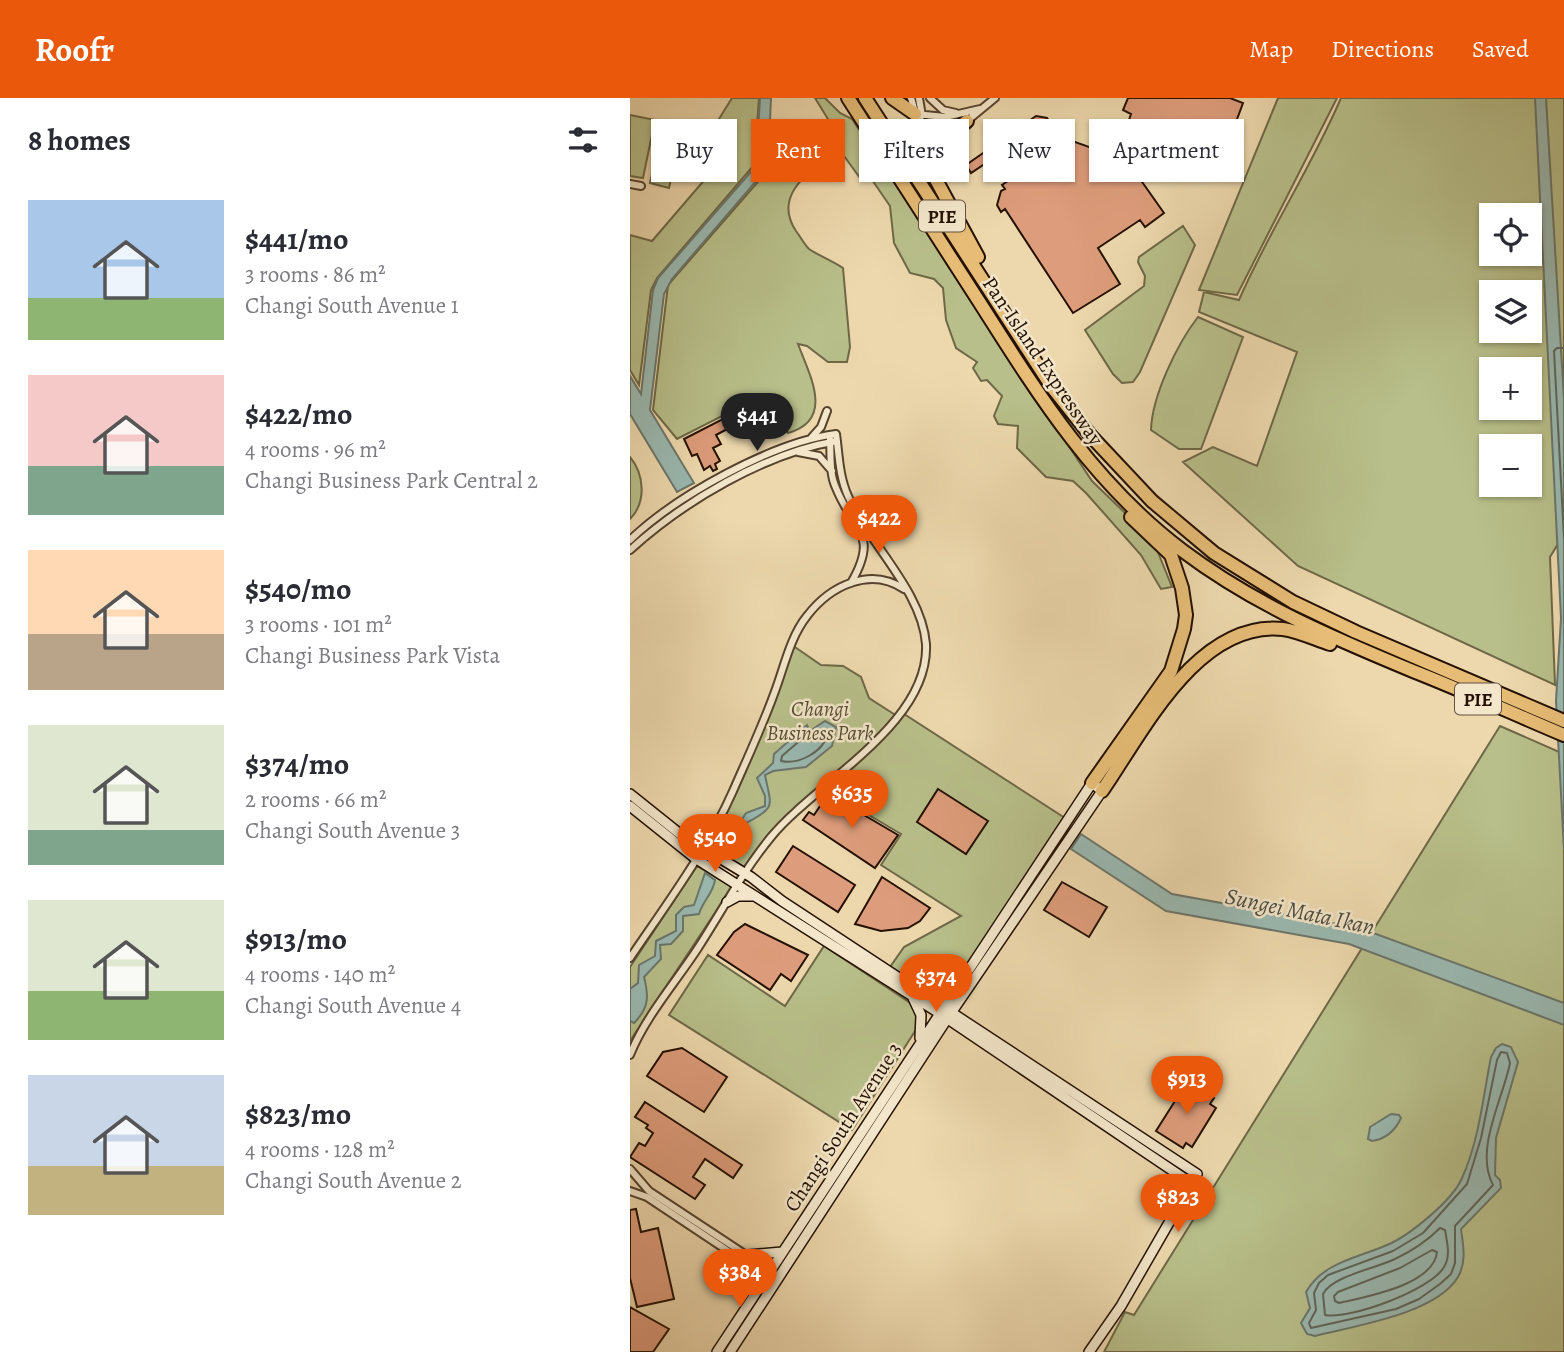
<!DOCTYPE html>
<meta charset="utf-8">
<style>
body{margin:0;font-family:Alegreya,serif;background:#f7f7f7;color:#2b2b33;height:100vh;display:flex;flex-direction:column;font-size:26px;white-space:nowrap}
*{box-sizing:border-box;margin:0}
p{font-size:23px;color:#7c7c81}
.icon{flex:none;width:38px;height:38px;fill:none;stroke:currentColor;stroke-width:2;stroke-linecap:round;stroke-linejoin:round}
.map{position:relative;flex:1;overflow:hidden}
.sheet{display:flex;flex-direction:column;background:#fff;width:630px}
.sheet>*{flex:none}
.top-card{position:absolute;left:21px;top:21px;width:665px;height:63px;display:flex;gap:14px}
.controls{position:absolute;left:849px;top:105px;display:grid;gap:14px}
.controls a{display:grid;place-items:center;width:63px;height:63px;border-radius:0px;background:#fff;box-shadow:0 2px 5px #0004;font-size:35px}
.price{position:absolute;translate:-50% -60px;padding:0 16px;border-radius:24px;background:#ea580c;color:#fff;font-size:23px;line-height:46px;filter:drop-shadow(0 2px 4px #0008)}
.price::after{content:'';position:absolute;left:50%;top:42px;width:21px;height:16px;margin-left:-10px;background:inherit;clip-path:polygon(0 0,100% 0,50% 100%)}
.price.active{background:#222;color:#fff}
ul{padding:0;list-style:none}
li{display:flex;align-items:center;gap:21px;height:175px;padding:0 28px}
li span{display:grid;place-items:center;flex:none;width:196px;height:140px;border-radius:0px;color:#555}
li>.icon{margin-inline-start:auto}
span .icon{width:84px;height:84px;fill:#fffc;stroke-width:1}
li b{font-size:30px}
h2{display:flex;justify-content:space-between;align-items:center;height:84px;padding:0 28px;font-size:30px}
.tag{padding:0 24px;border-radius:0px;background:#fff;box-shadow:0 2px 5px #0004;font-size:24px;line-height:63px}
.tag.active{background:#ea580c;color:#fff}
header{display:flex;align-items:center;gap:42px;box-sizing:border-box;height:98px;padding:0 35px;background:#ea580c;color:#fff}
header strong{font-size:33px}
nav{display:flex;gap:38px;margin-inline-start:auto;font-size:24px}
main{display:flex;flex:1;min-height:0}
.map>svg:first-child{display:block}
.green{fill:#b8bf8a;stroke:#6e6846;stroke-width:2;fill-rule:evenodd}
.water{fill:#9ab9b1;stroke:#6b766b;stroke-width:2}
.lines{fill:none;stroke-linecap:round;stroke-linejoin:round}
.shore{stroke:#5f655a;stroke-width:2}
.building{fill:#dd9c7b;stroke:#241103;stroke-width:2}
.street-casing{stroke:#56432e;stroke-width:10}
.secondary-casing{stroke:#241103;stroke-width:12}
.highway-casing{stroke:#241103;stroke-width:16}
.street{stroke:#f3e6ca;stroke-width:6}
.secondary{stroke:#f3e6ca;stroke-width:9}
.highway{stroke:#e6bc76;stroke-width:12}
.labels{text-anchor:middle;stroke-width:5;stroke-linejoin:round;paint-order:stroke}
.shield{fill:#f3e6ca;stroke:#62513f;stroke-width:2}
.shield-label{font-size:19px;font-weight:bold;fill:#241103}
.street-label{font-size:21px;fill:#241103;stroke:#f3e6ca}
.park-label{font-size:21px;font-style:italic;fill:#584e32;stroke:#f3e6ca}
.water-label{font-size:23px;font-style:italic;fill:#4d4c40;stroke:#f3e6ca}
</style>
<header>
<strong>Roofr</strong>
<nav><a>Map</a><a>Directions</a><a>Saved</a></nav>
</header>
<main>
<section class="sheet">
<h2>8 homes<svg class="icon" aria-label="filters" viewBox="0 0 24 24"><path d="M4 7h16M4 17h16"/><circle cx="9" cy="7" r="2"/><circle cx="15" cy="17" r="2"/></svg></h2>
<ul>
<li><span style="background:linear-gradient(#a9c7e8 70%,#8fb573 0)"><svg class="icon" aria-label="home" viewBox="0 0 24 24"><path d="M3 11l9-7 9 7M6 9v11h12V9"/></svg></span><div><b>$441/mo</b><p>3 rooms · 86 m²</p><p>Changi South Avenue 1</p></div></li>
<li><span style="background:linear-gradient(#f6c9c9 65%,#7fa58c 0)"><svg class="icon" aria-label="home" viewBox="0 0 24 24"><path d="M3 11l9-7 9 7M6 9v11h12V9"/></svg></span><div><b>$422/mo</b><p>4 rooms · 96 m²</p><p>Changi Business Park Central 2</p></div></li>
<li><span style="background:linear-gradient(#ffd9b3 60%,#b9a48a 0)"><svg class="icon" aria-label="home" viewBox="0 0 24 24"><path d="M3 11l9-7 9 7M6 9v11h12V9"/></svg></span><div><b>$540/mo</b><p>3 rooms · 101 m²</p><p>Changi Business Park Vista</p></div></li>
<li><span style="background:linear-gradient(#dfe7d0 75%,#7fa58c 0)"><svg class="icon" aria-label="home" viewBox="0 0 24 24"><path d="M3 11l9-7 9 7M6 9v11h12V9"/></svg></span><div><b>$374/mo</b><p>2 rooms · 66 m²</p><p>Changi South Avenue 3</p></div></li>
<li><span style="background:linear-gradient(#dfe7d0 65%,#8fb573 0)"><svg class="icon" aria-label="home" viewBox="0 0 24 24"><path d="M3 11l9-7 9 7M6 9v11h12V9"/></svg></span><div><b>$913/mo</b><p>4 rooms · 140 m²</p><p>Changi South Avenue 4</p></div></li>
<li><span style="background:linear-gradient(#c9d6e8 65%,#c2b280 0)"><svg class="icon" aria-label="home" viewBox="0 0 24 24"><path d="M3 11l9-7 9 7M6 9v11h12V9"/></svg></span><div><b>$823/mo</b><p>4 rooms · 128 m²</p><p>Changi South Avenue 2</p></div></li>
</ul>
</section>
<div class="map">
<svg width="934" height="1254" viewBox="0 0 934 1254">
<rect width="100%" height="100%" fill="#edd8ad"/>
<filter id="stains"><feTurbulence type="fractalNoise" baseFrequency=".00286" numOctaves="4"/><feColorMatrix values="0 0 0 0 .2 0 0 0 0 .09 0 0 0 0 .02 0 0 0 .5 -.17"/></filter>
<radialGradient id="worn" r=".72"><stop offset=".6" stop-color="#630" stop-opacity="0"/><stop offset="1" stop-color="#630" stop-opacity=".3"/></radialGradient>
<path class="green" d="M102,0h27l-5,67 -97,113 -6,12 -12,95 -9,-15v-135l22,6 67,-78 -10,-28z
M185,0h10l15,15 12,6 240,362 61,59 19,47 -11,2 -20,-34 -55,-62 -13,-12 -27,-4 -29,-29 1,-22 -20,-2 -4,-8 8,-20 -15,-16 -6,1 -8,-13 4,-6 -21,-14 -10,-28 -3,-32 -9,-9 -24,-6 -16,-30 -4,-37 -22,-32 -8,4 -21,-29c-26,21 -68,44 -43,82 4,5 8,13 13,18 7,5 25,13 34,19l7,79 -3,15h-19l-21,-16 -9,-2c12,32 37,76 -10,89l-23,-39 -88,45 -24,-29 15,-125 102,-117 1,-21 5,7 12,9 43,-39z
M648,0h59l-100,197 -38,-5z
M711,0h223v436l-14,23 5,128 -257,-119 -115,-104 30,-15 44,19 40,-114 -98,-40 5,-20 35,8c30,-69 72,-132 102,-202zM861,117h39v39h-39zM861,194h39v39h-39zM861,271h39v39h-39zM861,348h39v39h-39z
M0,17l25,5 -12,58 -13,-2z
M28,49l19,5 -8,36 -19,-5z
M553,128l12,19 -55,127 -7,10 -11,1 -9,-9 -28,-44 59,-44 1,-10 -7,-14 1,-5z
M568,219l45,20 -42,112h-22l-28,-19c1,-34 26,-86 47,-113z
M0,359c14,17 17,45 0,62z
M162,547l29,20 22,1 18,11 8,21 28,18 4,-4 167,108 -114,166 -37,2 -29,-18 16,-23 57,-31 -80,-51 20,-31 -80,-47 -37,35 -39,52 -43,-26 15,-23z
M870,628l64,28v598h-460l21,-40 9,3z
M67,768l35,21 -102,154v-74z
M194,848l91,60 2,22 -65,102 -183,-115 39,-60 77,51z"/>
<path class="water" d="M130,0h11l-3,69 -96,112 -8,15 -14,116 44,73 -17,9 -47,-78v-38l11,18 12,-104 5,-12 98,-112z
M905,0h11l18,301v451l-8,-149 5,-83z
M195,623l11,6 -4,19 -26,21 -33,4 -8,4c6,31 12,32 -19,48l-1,11 -13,19 -8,-6 22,-34 19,-7v-10l-8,-18 16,-15 1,-9 33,-29 3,6z
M451,736l91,60 182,33 22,7 188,69v22l-215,-81 -183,-33 -95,-62z
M75,775l10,7c-2,14 -12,20 -16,34l-16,2v15l-12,13 -11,1 1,14 -17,18c5,19 5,31 -10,46l-4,-2v-32l8,-6 1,-18 16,-9 1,-15 20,-10v-16l8,-8 10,-2z
M872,946l9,3 7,15 -22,76 -1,37 5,5 1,8 -40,41c2,16 6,32 -3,48 -22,37 -104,49 -143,59l-8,-2 -6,-11 9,-15 -4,-16c17,-30 52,-34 81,-47 22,-9 66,-45 75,-67 17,-37 21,-81 29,-121l5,-9z
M761,1016l8,1 2,3c-6,13 -15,21 -29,23l-4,-2 2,-12z"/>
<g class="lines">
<path class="shore" d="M934,250h-7l-3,3 10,187
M193,633l4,3c-3,18 -29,31 -46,27l1,-5 22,-19h9z
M871,954l6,1 3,10c-7,36 -36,87 -17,122l-38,41v37l-4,11 -11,10 -21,15 -23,10 -85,19 -2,-5 7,-13 -2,-17 5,-10 9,-8 65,-24 30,-18 44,-49 14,-46 16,-78z
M810,1130l5,2c2,12 6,26 -1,37 -13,23 -95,53 -119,48l-2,-21c9,-18 54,-26 72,-35 17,-8 32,-18 45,-31z
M802,1152l5,2c-3,33 -72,45 -98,51l-4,-2 -1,-5 4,-4 62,-24z"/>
</g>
<path class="building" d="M498,0h102l13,5 -23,62 -93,-39 4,-12 -8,-4z
M406,18l11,2 11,18 59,21 6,-2 41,58 -19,14 -5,-7 -42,28 22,36 -47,29 -68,-104 -4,3 -4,-7 4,-14 4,-2 -3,-4 38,-26 -15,-22 -54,36 -5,-8z
M134,300l5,9 -53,28 5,9 -8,4 7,13 -5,3 2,5 -4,2 -3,-5 -6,4 -7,-16 -5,2 -8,-17z
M308,691l50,32 -22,33 -49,-32z
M198,696l70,41 -23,33 -72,-48 6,-8 5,3z
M163,748l62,39 -17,27 -62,-40z
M252,779l48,31 -10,13 -12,7 -27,3 -26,-7z
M432,784l45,25 -18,30 -45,-27z
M115,826l63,31 -17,26 -10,-7 -11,16 -53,-35 17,-23z
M52,950l45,29 -23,35 -57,-36 16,-24z
M557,984l27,16 -4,6 6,4 -24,39 -6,-4 -3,5 -27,-17z
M15,1004l97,63 -9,13 -28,-19 -12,18 12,8 -10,14 -65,-42 9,-14 6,3 8,-13 -7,-5 2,-3 -13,-8z
M6,1111l5,23 17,-4 16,71 -37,8 -7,-29v-68z
M0,1209l39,22 -16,23h-23z"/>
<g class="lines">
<defs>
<path id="street" d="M281,0l7,24 5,3 19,3 25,-7 28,-23
M289,0l3,18
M300,0l13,12 13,3
M285,16l30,3 35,-8
M0,86l11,2
M182,339l9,-10 6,-16
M200,341c1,16 -1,34 6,49 17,43 44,45 15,95
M168,354l21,4 13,15
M0,442c46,-44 143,-98 206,-106 3,21 3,42 12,62 21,48 74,95 78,148 4,80 -111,139 -155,193 -28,34 -49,74 -73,111 -22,34 -53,69 -68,107
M0,452c54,-49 135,-97 207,-109
M0,860c36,-53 77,-108 103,-167 14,-32 29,-64 41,-97 10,-26 16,-57 33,-78 23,-30 63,-50 97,-27
M0,1071l19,22 123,81
M0,1093l17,6 120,80"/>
<path id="secondary" d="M0,696l50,40 71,43 31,24 415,273 -76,132 -32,46
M0,708l65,52 244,155 252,170
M51,736l23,-1 11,-6
M97,804l11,-6h17
M289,891l21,2 16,-6
M283,900l8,17 -1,23
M118,1157l34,-3
M118,1165l5,9 1,22
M87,1254l375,-569 10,8 -155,228 -217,333"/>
<path id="highway" d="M218,0c44,68 88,137 132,205 59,93 114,181 203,248 72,54 148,86 230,120 51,20 101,43 151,64
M235,0l187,289 38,48 62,66 62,52 79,49 63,30 208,89
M262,0l23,16
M293,27l11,51 44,81
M299,66l14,-23 24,-20
M462,685l79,-112 13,-42 2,-14 -4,-27 -11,-33 -40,-38
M472,693c41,-59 95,-171 181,-162 15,2 32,10 47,15"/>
</defs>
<use href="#street" class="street-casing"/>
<use href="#secondary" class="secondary-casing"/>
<use href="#highway" class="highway-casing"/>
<use href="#street" class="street"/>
<use href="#secondary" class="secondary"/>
<use href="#highway" class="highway"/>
</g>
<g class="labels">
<g class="shield">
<rect x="289" y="102.5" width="46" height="31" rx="5"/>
<rect x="825" y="585.5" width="46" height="31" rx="5"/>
</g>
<g class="shield-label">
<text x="312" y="125">PIE</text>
<text x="848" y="608">PIE</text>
</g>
<g class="street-label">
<text transform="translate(413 263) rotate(56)" y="7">Pan-Island Expressway</text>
<text transform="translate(213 1029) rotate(-57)" y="7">Changi South Avenue 3</text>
</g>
<g class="park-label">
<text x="190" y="618">Changi<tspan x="190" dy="24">Business Park</tspan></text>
</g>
<g class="water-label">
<text transform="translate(670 813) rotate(12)" y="8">Sungei Mata Ikan</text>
</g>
</g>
<rect width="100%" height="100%" filter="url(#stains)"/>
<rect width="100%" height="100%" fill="url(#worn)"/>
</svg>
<div class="controls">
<a><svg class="icon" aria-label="locate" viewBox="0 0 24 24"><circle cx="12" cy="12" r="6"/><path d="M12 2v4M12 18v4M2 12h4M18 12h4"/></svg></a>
<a><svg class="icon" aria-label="layers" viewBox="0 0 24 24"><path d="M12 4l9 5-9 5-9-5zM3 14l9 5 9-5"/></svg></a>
<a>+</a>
<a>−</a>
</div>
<b class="price active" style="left:127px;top:355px">$441</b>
<b class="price" style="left:249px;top:457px">$422</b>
<b class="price" style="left:222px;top:732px">$635</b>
<b class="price" style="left:85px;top:776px">$540</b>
<b class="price" style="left:306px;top:916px">$374</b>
<b class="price" style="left:557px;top:1018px">$913</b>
<b class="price" style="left:548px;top:1136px">$823</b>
<b class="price" style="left:110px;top:1211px">$384</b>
<div class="top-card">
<a class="tag">Buy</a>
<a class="tag active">Rent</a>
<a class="tag">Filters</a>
<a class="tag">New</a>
<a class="tag">Apartment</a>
</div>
</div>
</main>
